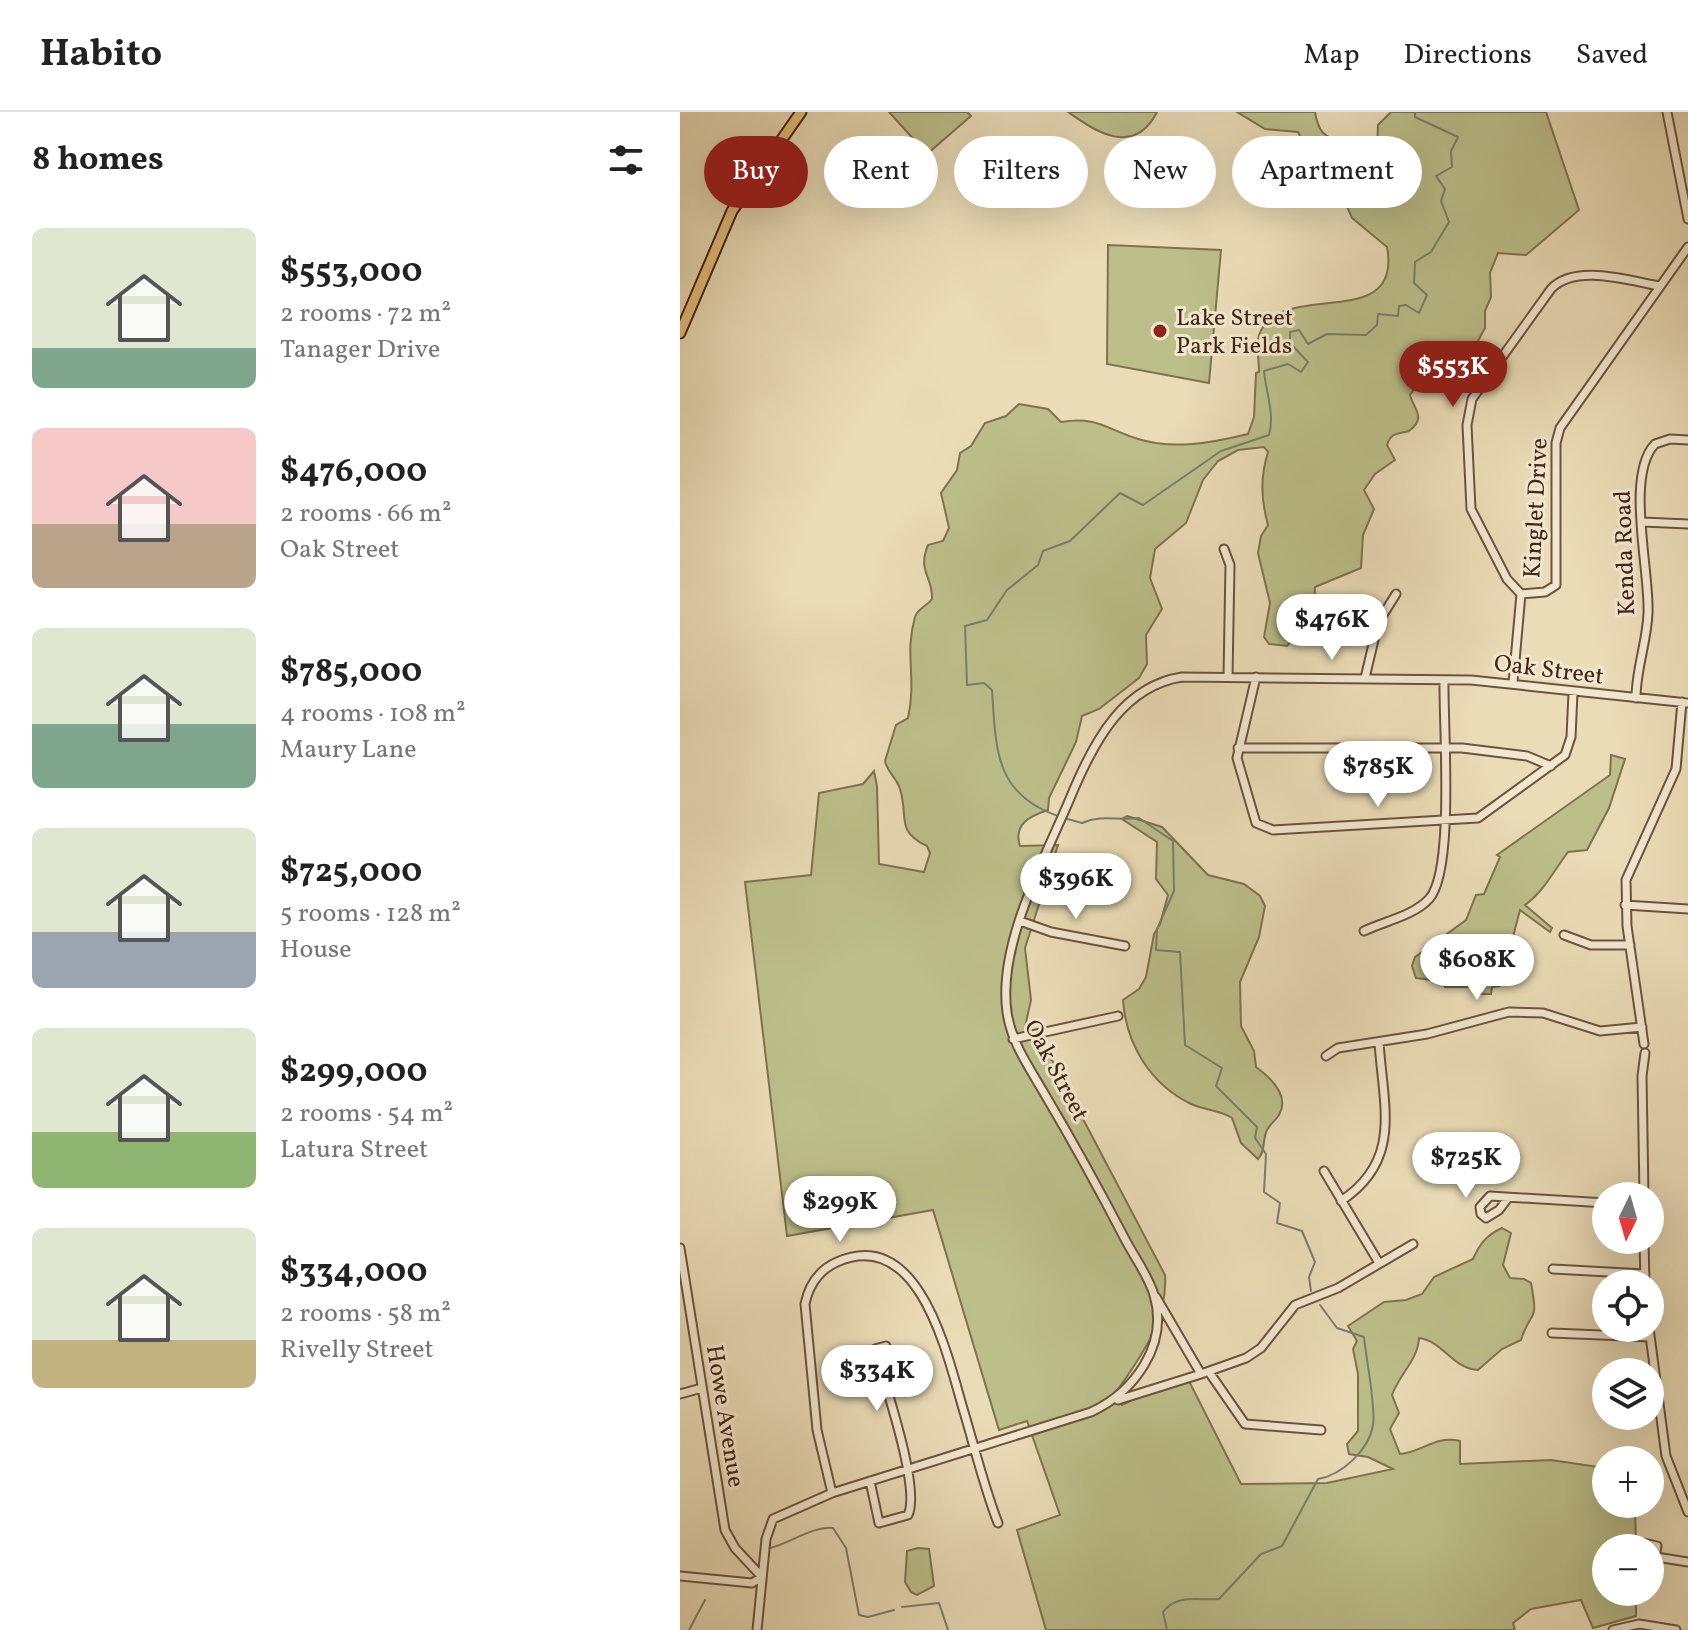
<!DOCTYPE html>
<meta charset="utf-8">
<style>
body{margin:0;font-family:Vollkorn,serif;background:#f2f2f2;color:#222;height:100vh;display:flex;flex-direction:column;font-size:30px;white-space:nowrap}
*{box-sizing:border-box;margin:0}
p{font-size:26px;color:#767676}
.icon{flex:none;width:44px;height:44px;fill:none;stroke:currentColor;stroke-width:2;stroke-linecap:round;stroke-linejoin:round}
.map{position:relative;flex:1;overflow:hidden}
.sheet{display:flex;flex-direction:column;background:#fff;width:680px}
.sheet>*{flex:none}
.hud{position:absolute;left:24px;top:24px;width:760px;height:72px;display:flex;gap:16px}
.needle{width:52px;rotate:185deg}
.fabs{position:absolute;left:912px;top:1070px;display:grid;gap:16px}
.fabs a{display:grid;place-items:center;width:72px;height:72px;border-radius:50%;background:#fff;box-shadow:0 8px 32px #0002;font-size:40px}
.price{position:absolute;translate:-50% -68px;padding:0 18px;border-radius:28px;background:#fff;color:#222;font-size:26px;line-height:52px;filter:drop-shadow(0 2px 4px #0008)}
.price::after{content:'';position:absolute;left:50%;top:48px;width:24px;height:18px;margin-left:-12px;background:inherit;clip-path:polygon(0 0,100% 0,50% 100%)}
.price.on{background:#8f2418;color:#fff}
ul{padding:0;list-style:none}
li{display:flex;align-items:center;gap:24px;height:200px;padding:0 32px}
li span{display:grid;place-items:center;flex:none;width:224px;height:160px;border-radius:12px;color:#555}
li>.icon{margin-inline-start:auto}
span .icon{width:96px;height:96px;fill:#fffc;stroke-width:1}
li b{font-size:34px}
h2{display:flex;justify-content:space-between;align-items:center;height:96px;padding:0 32px;font-size:34px}
.tag{padding:0 28px;border-radius:36px;background:#fff;box-shadow:0 8px 32px #0002;font-size:28px;line-height:72px}
.tag.on{background:#8f2418;color:#fff}
header{display:flex;align-items:center;gap:48px;box-sizing:border-box;height:112px;padding:0 40px;background:#fff;border-bottom:2px solid #e0e0e0}
header strong{font-size:38px}
nav{display:flex;gap:44px;margin-inline-start:auto;font-size:28px}
main{display:flex;flex:1;min-height:0}
.map>svg:first-child{display:block}
.green{fill:#bcbf8a;stroke:#807250;stroke-width:2}
.lines{fill:none;stroke-linecap:round;stroke-linejoin:round}
.stream{stroke:#767f70;stroke-width:2}
.minor-casing{stroke:#6e523e;stroke-width:11}
.major-casing{stroke:#442415;stroke-width:13}
.minor{stroke:#f1e8d0;stroke-width:7}
.major{stroke:#e5be7c;stroke-width:9}
.poi-dot{fill:#8f2418;stroke:#f1e8d0;stroke-width:3}
.labels{text-anchor:middle;stroke-width:6;stroke-linejoin:round;paint-order:stroke}
.poi-label{font-size:24px;fill:#442415;stroke:#f1e8d0;text-anchor:start}
.street-label{font-size:24px;fill:#442415;stroke:#f1e8d0}
</style>
<header>
<strong>Habito</strong>
<nav><a>Map</a><a>Directions</a><a>Saved</a></nav>
</header>
<main>
<section class="sheet">
<h2>8 homes<svg class="icon" aria-label="filters" viewBox="0 0 24 24"><path d="M4 7h16M4 17h16"/><circle cx="9" cy="7" r="2"/><circle cx="15" cy="17" r="2"/></svg></h2>
<ul>
<li><span style="background:linear-gradient(#dfe7d0 75%,#7fa58c 0)"><svg class="icon" aria-label="home" viewBox="0 0 24 24"><path d="M3 11l9-7 9 7M6 9v11h12V9"/></svg></span><div><b>$553,000</b><p>2 rooms · 72 m²</p><p>Tanager Drive</p></div></li>
<li><span style="background:linear-gradient(#f6c9c9 60%,#b9a48a 0)"><svg class="icon" aria-label="home" viewBox="0 0 24 24"><path d="M3 11l9-7 9 7M6 9v11h12V9"/></svg></span><div><b>$476,000</b><p>2 rooms · 66 m²</p><p>Oak Street</p></div></li>
<li><span style="background:linear-gradient(#dfe7d0 60%,#7fa58c 0)"><svg class="icon" aria-label="home" viewBox="0 0 24 24"><path d="M3 11l9-7 9 7M6 9v11h12V9"/></svg></span><div><b>$785,000</b><p>4 rooms · 108 m²</p><p>Maury Lane</p></div></li>
<li><span style="background:linear-gradient(#dfe7d0 65%,#9aa5b1 0)"><svg class="icon" aria-label="home" viewBox="0 0 24 24"><path d="M3 11l9-7 9 7M6 9v11h12V9"/></svg></span><div><b>$725,000</b><p>5 rooms · 128 m²</p><p>House</p></div></li>
<li><span style="background:linear-gradient(#dfe7d0 65%,#8fb573 0)"><svg class="icon" aria-label="home" viewBox="0 0 24 24"><path d="M3 11l9-7 9 7M6 9v11h12V9"/></svg></span><div><b>$299,000</b><p>2 rooms · 54 m²</p><p>Latura Street</p></div></li>
<li><span style="background:linear-gradient(#dfe7d0 70%,#c2b280 0)"><svg class="icon" aria-label="home" viewBox="0 0 24 24"><path d="M3 11l9-7 9 7M6 9v11h12V9"/></svg></span><div><b>$334,000</b><p>2 rooms · 58 m²</p><p>Rivelly Street</p></div></li>
</ul>
</section>
<div class="map">
<svg width="1008" height="1518" viewBox="0 0 1008 1518">
<rect width="100%" height="100%" fill="#eadcb7"/>
<filter id="stains"><feTurbulence type="fractalNoise" baseFrequency=".0025" numOctaves="4"/><feColorMatrix values="0 0 0 0 .2 0 0 0 0 .09 0 0 0 0 .02 0 0 0 .5 -.17"/></filter>
<radialGradient id="worn" r=".72"><stop offset=".6" stop-color="#630" stop-opacity="0"/><stop offset="1" stop-color="#630" stop-opacity=".3"/></radialGradient>
<path class="green" d="M209,0h78l4,4 -44,38z
M388,0h89c-23,45 -61,20 -89,0z
M557,0h78c4,24 11,23 30,34l-5,14 9,15 16,2 3,-16 9,-7 1,-29 13,-13h155l33,98 -53,45 -28,-2 -8,20 1,24 -6,14v17l-13,24 -20,4 -30,22 -12,17c4,15 17,22 -1,36 -11,3 -18,1 -22,14l8,15 -20,14 -11,16 10,19 -11,26 -2,33 -46,19 -1,31 -27,28 -18,-2 -5,-7 6,-34 -12,-50 3,-17 7,-11c-7,-26 -8,-47 0,-73l-4,-5 -26,3 -20,11 -15,19 -17,43 -31,26 -5,29 12,31 -16,26 1,29 -8,14 -40,31 -17,7 -6,26 -27,56 -1,12c-18,6 -35,14 -28,36l38,-1 -33,103 6,52 -6,27 17,14 123,234c3,45 -24,81 -48,116l5,14 64,-30 55,109 86,-1 66,-14 -25,-12 -19,-3 -2,-10 11,-13v-57l-5,-25 4,-8 -9,-15 36,-24 22,-2 16,-6 12,-17 39,-18c7,-16 14,-24 29,-31l9,5 -8,32 7,13 14,1 7,4c8,42 0,25 -10,57l-19,9 -24,21c-25,-1 -35,-29 -59,-32 -1,22 -19,35 -27,57l7,18 -9,16 10,25c23,-2 35,-19 60,-13v23l91,-4 55,8v36h29l1,44h-30v44h30v24l-43,12 -12,-28 -50,9 -18,14 2,7h-469l-29,-100 43,-15 -33,-94 -28,9 -66,-220 -146,26 -42,-354 66,-7 8,-82 44,-9 11,-13 3,15 2,78 45,8 6,-19 -3,-7c-32,-15 -18,-28 -27,-57 -3,-11 -13,-17 -15,-28l11,-36 12,-7c9,-41 -4,-63 7,-101 2,-8 12,-11 17,-18 1,-23 -15,-27 -4,-54l15,-4 6,-13 -8,-35 16,-23 3,-17 11,-7 14,-23 21,-7 13,-12 29,5 13,13c36,-6 45,7 77,17 36,11 73,4 110,-5l6,-17 2,-44 3,-1c0,-11 -3,-27 0,-37 20,-58 144,0 128,-88l-35,-29 -13,-30 -23,-20 -18,-36 -33,-3z
M428,133l113,5 -12,133 -102,-19z
M931,643l14,4 -16,49 -22,42 -19,2c-15,20 -24,39 -43,53l27,23 -2,4 -30,-22 -20,76 -8,1 -1,7h-10l-8,-7h-28l-4,-6 -25,-3 -4,-12 3,-9 51,-37 10,-25 8,-1 16,-37 -3,-2 113,-80z
M447,704l35,11 46,48 36,9 16,12 5,10 -6,31 -19,45 1,44 13,25 2,16c15,11 34,29 23,48 -3,5 -9,9 -12,15 -5,10 -1,21 -9,29l-17,-16 -9,-25c-12,-8 -28,-8 -41,-14 -41,-20 -65,-60 -68,-104l16,-11 7,-12 8,-43 6,-10 8,-29 -12,-16 1,-37 -35,-23z
M238,1436l11,1 5,37 -17,9 -6,-3 -6,-10 2,-31z"/>
<g class="lines">
<path class="stream" d="M378,704c-64,-22 -62,-68 -66,-126l-8,-7 -17,2 -2,-59 22,-6 20,-30 31,-25 5,-14 27,-10 50,-48 23,12 78,-54 48,-16c6,-19 -3,-43 -5,-64l24,-7 13,8 7,-10 -18,-19v-11l9,-2 9,14 19,-10 39,1 11,-10 1,-11 20,2 1,-10 7,-1 13,8 8,-18 -13,-12 1,-21 16,-10 18,-30 -8,-21 4,-12 -9,-13 16,-9 -1,-16 7,-14 -43,-20v-5
M384,706l18,5c20,-9 36,-2 57,-5l34,23 1,50 -17,38 -1,21 24,2 5,93 37,23 -6,18 41,41 -2,11 11,16 -2,38 16,11 -3,20 25,8 13,31 -6,15 2,14
M90,1436c21,-5 42,-22 63,-20l13,20 13,67 9,2 26,-7
M222,1495l37,-4 9,27
M9,1518l16,-30
M487,1518l-4,-18c14,-19 36,-11 56,-13l42,-45 21,-8 36,-67c24,-4 51,-29 55,-54 3,-19 -7,-66 -9,-88l-27,-9 -17,-23"/>
<defs>
<path id="minor" d="M987,0l21,107
M963,410l45,2
M544,437l6,16 -2,112
M841,482l24,-2 11,-7v-142l4,-15 128,-181
M576,565l-19,81 19,65 17,7 205,-12 87,-63 6,-18 2,-44
M685,566l13,-55 18,-29
M833,571l8,-89 -14,-15 -36,-70 -4,-84 5,-26 79,-110c24,-26 79,-8 109,-3
M956,586c0,-29 11,-56 12,-85 2,-42 -23,-138 7,-169l15,-5 18,1
M558,636h224l65,8 24,10
M945,793l63,4
M340,809l31,11 74,14
M684,819c21,-10 49,-15 65,-32 26,-28 14,-176 15,-219
M884,823l27,10h39
M333,927l105,-23
M964,932l-17,-118 -1,-46 50,-111 6,-67
M646,944l12,-8 89,-14 82,-22 34,1 57,18 42,-4
M644,1059l55,92
M964,1084l-2,-120 3,-23
M828,1086l-9,12 -13,8 -5,-4 -1,-7 10,-11 116,7
M661,1089c62,-41 42,-95 38,-159
M964,1128l1,44
M0,1136l45,282 10,18 27,29 -10,6 -72,-7
M873,1157l92,5
M969,1216l17,128 22,56
M872,1221l98,4
M529,1260l36,52 76,6
M521,1262l45,-16 15,-10 34,-43 43,-17 75,-44
M0,1282l22,-6
M438,1288l83,-26 -45,-77
M190,1369l9,42 29,-8c13,-27 -24,-133 -33,-166l11,-3
M152,1381l-15,-63 -12,-126c4,-19 14,-34 32,-42 84,-37 111,97 127,150 11,37 20,75 34,111
M960,1436l4,-5 13,3 -2,11
M970,1444l38,6
M77,1518l9,-91 7,-20 59,-26 259,-81c43,-20 78,-67 63,-117 -5,-18 -19,-37 -28,-54 -26,-50 -53,-99 -82,-148 -15,-26 -33,-51 -37,-81 -10,-70 41,-159 67,-223 21,-49 50,-103 108,-112l289,3 217,23
M933,1518l26,-6 37,6"/>
<path id="major" d="M0,221l52,-122 69,-99"/>
</defs>
<use href="#minor" class="minor-casing"/>
<use href="#major" class="major-casing"/>
<use href="#minor" class="minor"/>
<use href="#major" class="major"/>
</g>
<circle class="poi-dot" cx="480" cy="219" r="8"/>
<g class="labels">
<g class="poi-label">
<text x="496" y="213">Lake Street<tspan x="496" dy="28">Park Fields</tspan></text>
</g>
<g class="street-label">
<text transform="translate(855 396) rotate(-87)" y="8">Kinglet Drive</text>
<text transform="translate(944 441) rotate(-92)" y="8">Kenda Road</text>
<text transform="translate(869 557) rotate(7)" y="8">Oak Street</text>
<text transform="translate(377 958) rotate(62)" y="8">Oak Street</text>
<text transform="translate(46 1304) rotate(81)" y="8">Howe Avenue</text>
</g>
</g>
<rect width="100%" height="100%" filter="url(#stains)"/>
<rect width="100%" height="100%" fill="url(#worn)"/>
</svg>
<div class="fabs">
<a><svg class="needle" viewBox="-14 -14 28 28"><path d="M0-13l5 13h-10z" fill="#e53935"/><path d="M0 13l5-13h-10z" fill="#767676"/></svg></a>
<a><svg class="icon" aria-label="locate" viewBox="0 0 24 24"><circle cx="12" cy="12" r="6"/><path d="M12 2v4M12 18v4M2 12h4M18 12h4"/></svg></a>
<a><svg class="icon" aria-label="layers" viewBox="0 0 24 24"><path d="M12 4l9 5-9 5-9-5zM3 14l9 5 9-5"/></svg></a>
<a>+</a>
<a>−</a>
</div>
<b class="price on" style="left:773px;top:297px">$553K</b>
<b class="price" style="left:652px;top:550px">$476K</b>
<b class="price" style="left:698px;top:697px">$785K</b>
<b class="price" style="left:396px;top:809px">$396K</b>
<b class="price" style="left:797px;top:890px">$608K</b>
<b class="price" style="left:786px;top:1088px">$725K</b>
<b class="price" style="left:160px;top:1132px">$299K</b>
<b class="price" style="left:197px;top:1301px">$334K</b>
<div class="hud">
<a class="tag on">Buy</a>
<a class="tag">Rent</a>
<a class="tag">Filters</a>
<a class="tag">New</a>
<a class="tag">Apartment</a>
</div>
</div>
</main>
